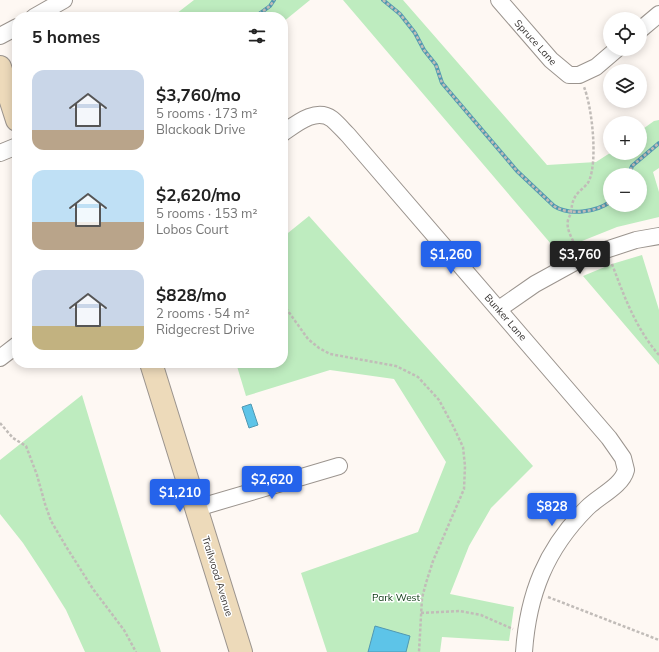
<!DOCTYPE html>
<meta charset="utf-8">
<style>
body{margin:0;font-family:Mulish,sans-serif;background:#f6f6f6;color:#222;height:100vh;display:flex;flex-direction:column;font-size:15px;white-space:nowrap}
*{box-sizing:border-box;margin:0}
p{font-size:13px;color:#767676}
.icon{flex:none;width:22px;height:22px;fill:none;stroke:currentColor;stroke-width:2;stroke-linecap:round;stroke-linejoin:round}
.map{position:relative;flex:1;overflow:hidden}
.side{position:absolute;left:12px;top:12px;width:276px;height:356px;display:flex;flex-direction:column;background:#fff;border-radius:16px;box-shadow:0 2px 10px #0003}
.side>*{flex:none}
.controls{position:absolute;left:603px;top:12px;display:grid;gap:8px}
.controls a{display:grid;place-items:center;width:44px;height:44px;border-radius:50%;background:#fff;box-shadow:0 2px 10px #0003;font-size:20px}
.price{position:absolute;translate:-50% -34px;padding:0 9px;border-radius:4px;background:#2563eb;color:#fff;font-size:13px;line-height:26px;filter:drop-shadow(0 1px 2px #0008)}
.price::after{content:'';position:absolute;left:50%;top:24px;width:12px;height:9px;margin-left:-6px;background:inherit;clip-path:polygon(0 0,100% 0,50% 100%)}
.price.current{background:#222;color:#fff}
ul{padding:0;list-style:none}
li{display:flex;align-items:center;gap:12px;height:100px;padding:0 20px}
li span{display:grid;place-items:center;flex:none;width:112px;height:80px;border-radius:12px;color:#555}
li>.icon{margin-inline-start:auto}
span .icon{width:48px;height:48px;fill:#fffc;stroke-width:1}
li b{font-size:17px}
h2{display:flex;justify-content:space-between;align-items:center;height:48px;padding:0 20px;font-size:17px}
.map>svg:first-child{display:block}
.green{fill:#beecbf;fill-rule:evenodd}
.water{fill:#5dc4e8;stroke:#5198b1}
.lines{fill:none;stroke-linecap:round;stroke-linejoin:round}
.stream{stroke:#5198b1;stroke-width:4}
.street-casing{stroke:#9b948e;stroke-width:18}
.secondary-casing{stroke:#9b948e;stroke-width:24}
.path{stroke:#c1bcb8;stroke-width:2.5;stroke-dasharray:3 2;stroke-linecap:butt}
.street{stroke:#fff;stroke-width:16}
.secondary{stroke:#eddaba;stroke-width:22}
.labels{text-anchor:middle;stroke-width:3;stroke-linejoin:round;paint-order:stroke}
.street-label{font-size:10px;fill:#363331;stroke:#fff}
.park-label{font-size:10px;fill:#06360e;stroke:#fff}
</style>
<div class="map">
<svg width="659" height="652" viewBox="0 0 659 652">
<rect width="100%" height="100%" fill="#fef8f3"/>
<path class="green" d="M194,0h116l-27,22v-5h-111z
M343,0h60l144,165 49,-3 14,-9h30v-22l14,-10 5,-1v48l-6,4 6,20v25l-42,10 -60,24zM610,175h30v30h-30z
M309,216l224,250 -42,42 -22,38 -19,48 64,13 -5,34 -67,-4 -2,15h-113l-26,-79 117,-41 28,-70 -52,-83 -64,-9 -84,26 -10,-33h47v-126z
M642,255l17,55v55l-76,-89 29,-12z
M82,395l10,33 69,224h-76l-19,-42 -20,-32 -23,-35 -23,-29v-54z"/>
<path class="water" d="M251,404l7,21 -9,3 -7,-21z
M375,626l35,10 -4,16h-38z"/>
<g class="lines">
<path class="stream" d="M383,0l17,14 15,19 9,17 12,15 6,18 75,88 37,35c15,10 42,6 56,-4
M255,17l15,-11 4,-6
M629,175l3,-9 27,-23"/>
<defs>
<path id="street" d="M499,0l52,60 18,15h10l17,-8 21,-18
M34,17l30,-17
M640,30l19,-16
M0,36l17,-9
M283,133c13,-9 33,-26 49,-14 6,5 11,11 16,16l261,303 14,20 3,12c-4,16 -27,26 -39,38 -41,41 -59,86 -63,144
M0,153l17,-7
M499,309l36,-25 49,-27 52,-17 23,-4
M0,358l17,-13
M197,508l142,-42"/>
<path id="secondary" d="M0,67l17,53
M151,363l90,289"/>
</defs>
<use href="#street" class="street-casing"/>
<use href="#secondary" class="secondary-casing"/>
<path class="path" d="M383,0l17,14 15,19 9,17 12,15 6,18 75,88 37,35c15,10 42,6 56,-4
M255,17l15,-11 4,-6
M629,175l3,-9 27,-23
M575,246c-3,-9 -9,-16 -7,-26 1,-3 3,-6 3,-9 1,-5 1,-9 4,-14 3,-6 11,-10 14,-16 9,-21 3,-74 -5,-94
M612,264c12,32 24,65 47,91
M283,304l25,35 11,9 11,6 66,12 22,11 21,23 14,26 10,21 2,19 -1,23 -31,72 -7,22 -4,15 -3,54
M0,423l13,15 13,8 11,29 8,29 6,17 16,27 26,41 31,41 12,22
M548,597l111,43
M421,613l39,-2 21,4 32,14"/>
<use href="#street" class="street"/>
<use href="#secondary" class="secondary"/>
</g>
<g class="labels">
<g class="street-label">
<text transform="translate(536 42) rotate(48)" y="4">Spruce Lane</text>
<text transform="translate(506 317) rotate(49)" y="4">Bunker Lane</text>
<text transform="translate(218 576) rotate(73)" y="4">Trailwood Avenue</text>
</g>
<g class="park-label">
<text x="396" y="601">Park West</text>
</g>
</g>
</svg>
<div class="controls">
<a><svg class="icon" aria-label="locate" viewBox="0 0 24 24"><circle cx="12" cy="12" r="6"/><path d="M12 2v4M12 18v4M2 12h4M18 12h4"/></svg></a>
<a><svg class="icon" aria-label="layers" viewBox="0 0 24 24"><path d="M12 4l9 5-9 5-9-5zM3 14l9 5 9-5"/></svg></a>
<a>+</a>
<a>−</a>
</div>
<b class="price" style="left:451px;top:275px">$1,260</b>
<b class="price current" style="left:580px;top:275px">$3,760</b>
<b class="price" style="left:272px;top:500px">$2,620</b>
<b class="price" style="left:180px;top:513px">$1,210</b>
<b class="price" style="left:552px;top:527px">$828</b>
<section class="side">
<h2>5 homes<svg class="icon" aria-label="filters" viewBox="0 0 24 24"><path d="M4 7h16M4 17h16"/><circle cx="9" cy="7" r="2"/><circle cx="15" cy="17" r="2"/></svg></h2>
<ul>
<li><span style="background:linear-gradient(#c9d6e8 75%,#b9a48a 0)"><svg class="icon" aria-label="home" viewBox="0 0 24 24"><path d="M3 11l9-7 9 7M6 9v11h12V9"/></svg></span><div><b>$3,760/mo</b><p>5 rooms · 173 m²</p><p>Blackoak Drive</p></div></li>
<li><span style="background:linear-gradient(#bfe0f5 65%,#b9a48a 0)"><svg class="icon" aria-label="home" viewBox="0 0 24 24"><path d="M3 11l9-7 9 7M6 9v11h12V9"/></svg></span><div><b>$2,620/mo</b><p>5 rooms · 153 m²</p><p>Lobos Court</p></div></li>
<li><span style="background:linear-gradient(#c9d6e8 70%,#c2b280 0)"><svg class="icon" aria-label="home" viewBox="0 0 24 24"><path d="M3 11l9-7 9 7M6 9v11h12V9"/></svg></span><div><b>$828/mo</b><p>2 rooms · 54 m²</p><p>Ridgecrest Drive</p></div></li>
</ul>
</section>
</div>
